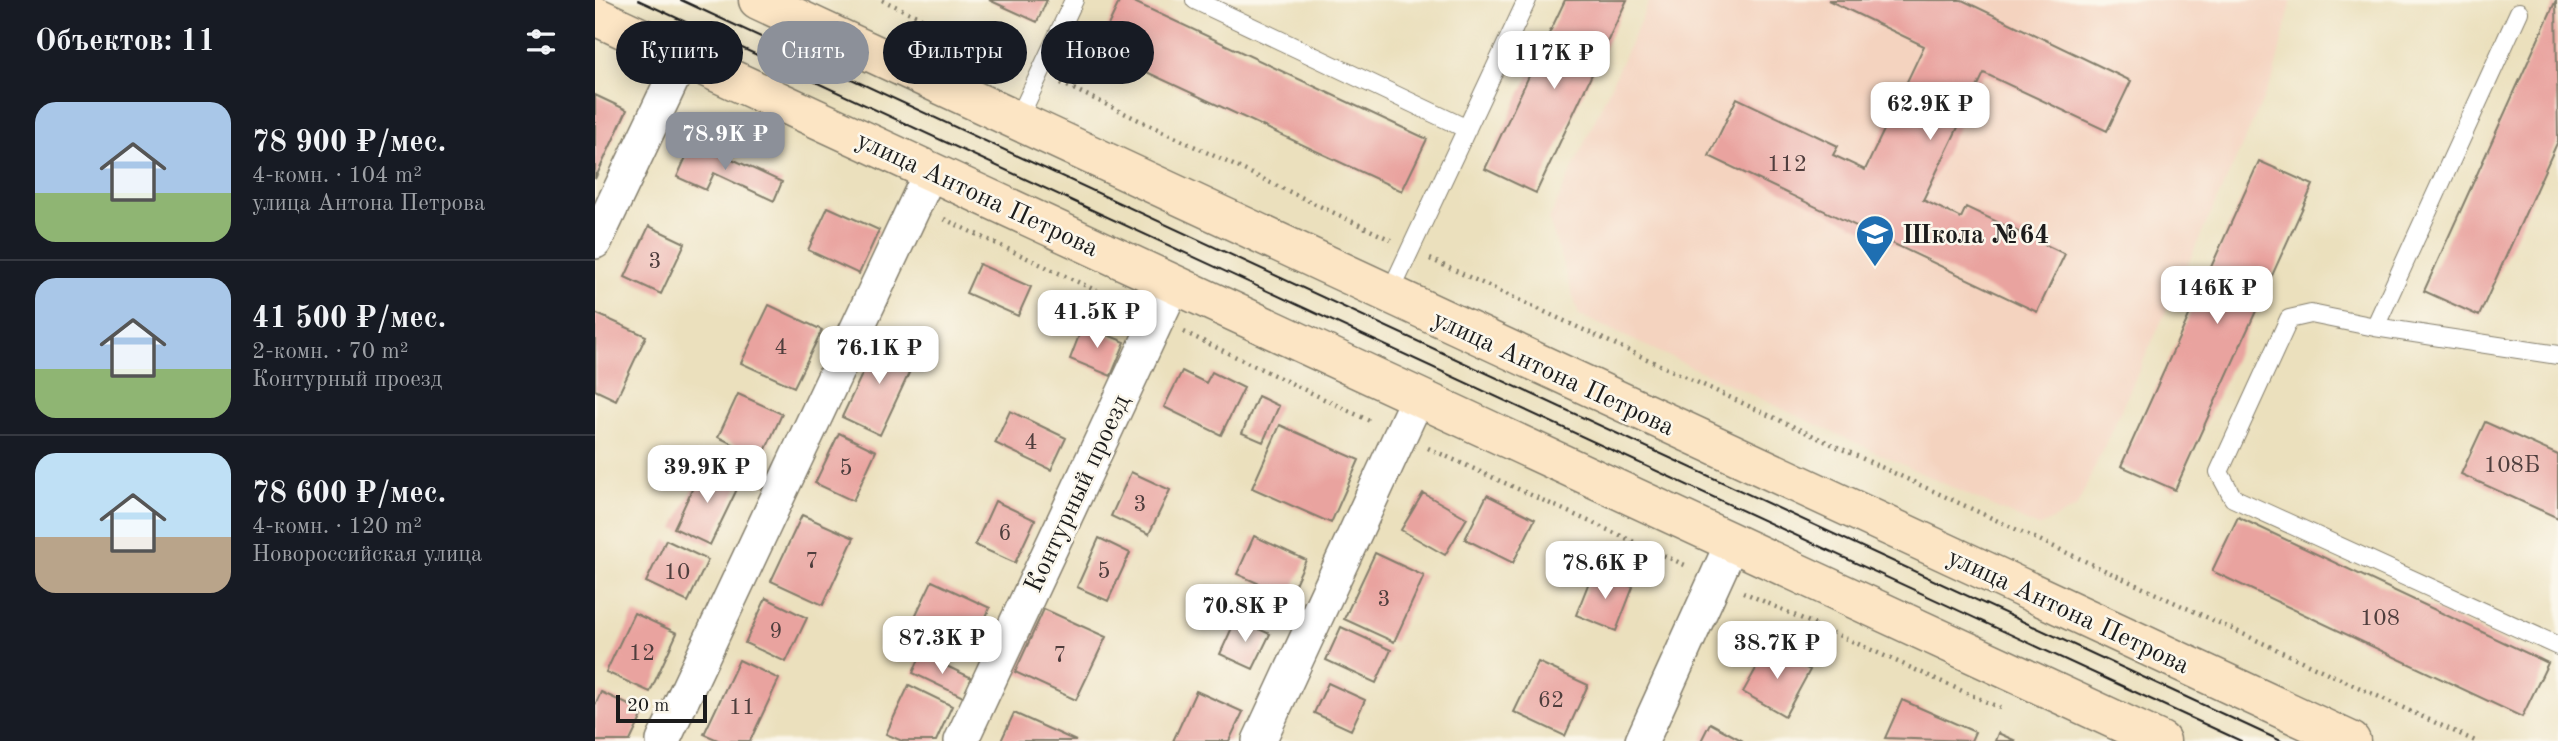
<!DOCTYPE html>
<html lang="ru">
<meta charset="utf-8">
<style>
body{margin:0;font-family:"Old Standard TT",serif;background:#20242c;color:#f1f3f6;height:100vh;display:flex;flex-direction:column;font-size:26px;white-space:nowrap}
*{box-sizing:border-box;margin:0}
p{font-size:23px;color:#9ea1a6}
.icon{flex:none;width:38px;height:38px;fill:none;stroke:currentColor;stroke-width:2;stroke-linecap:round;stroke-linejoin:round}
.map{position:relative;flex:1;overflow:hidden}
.sheet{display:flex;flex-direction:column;background:#171b24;width:595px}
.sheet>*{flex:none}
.banner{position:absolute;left:21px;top:21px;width:665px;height:63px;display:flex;gap:14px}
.scale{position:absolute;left:21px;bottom:18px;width:91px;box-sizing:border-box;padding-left:7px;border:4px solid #1c1c1c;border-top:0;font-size:19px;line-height:24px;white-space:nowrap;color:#1c1c1c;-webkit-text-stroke:5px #fbf7ec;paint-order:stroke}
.price{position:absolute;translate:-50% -60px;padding:0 16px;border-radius:14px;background:#fff;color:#222;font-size:23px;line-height:46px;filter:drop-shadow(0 2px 4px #0008)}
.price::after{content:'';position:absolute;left:50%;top:42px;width:21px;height:16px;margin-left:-10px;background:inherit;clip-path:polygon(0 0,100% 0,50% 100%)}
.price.current{background:#8c9099;color:#fff}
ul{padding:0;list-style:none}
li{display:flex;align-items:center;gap:21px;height:175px;padding:0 35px}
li+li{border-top:2px solid #363941}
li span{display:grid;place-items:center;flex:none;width:196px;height:140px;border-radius:21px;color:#555}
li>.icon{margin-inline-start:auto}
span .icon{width:84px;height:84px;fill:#fffc;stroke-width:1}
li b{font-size:30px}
h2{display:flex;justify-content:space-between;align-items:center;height:84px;padding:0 35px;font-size:30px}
.pill{padding:0 24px;border-radius:32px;background:#171b24;box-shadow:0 4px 18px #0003;font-size:24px;line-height:63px}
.pill.current{background:#8c9099;color:#fff}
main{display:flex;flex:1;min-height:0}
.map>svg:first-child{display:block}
.built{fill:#f4d3bf}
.building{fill:#e9a39f}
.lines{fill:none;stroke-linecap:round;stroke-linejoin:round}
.service-casing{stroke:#847e6c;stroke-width:20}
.minor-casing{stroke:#847e6c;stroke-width:36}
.secondary-casing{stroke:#847e6c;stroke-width:41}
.path{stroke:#847e6c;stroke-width:4.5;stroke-dasharray:2 5;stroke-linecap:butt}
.service{stroke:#fff;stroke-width:18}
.minor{stroke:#fff;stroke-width:33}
.secondary{stroke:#fce5c4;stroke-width:38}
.tram{stroke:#1c1c1c;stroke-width:2}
.labels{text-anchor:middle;stroke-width:5;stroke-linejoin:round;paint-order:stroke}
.number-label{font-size:23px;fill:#4f3e3d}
.street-label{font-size:26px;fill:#1c1c1c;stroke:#fbf7ec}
.poi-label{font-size:26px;font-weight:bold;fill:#1c1c1c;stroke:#fbf7ec;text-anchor:start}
</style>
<main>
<section class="sheet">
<h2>Объектов: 11<svg class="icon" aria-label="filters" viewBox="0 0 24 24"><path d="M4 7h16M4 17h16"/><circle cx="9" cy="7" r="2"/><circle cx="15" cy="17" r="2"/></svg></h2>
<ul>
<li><span style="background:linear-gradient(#a9c7e8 65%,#8fb573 0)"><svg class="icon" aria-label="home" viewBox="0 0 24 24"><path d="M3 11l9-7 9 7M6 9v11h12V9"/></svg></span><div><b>78 900 ₽/мес.</b><p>4-комн. · 104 m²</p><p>улица Антона Петрова</p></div></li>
<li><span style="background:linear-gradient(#a9c7e8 65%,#8fb573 0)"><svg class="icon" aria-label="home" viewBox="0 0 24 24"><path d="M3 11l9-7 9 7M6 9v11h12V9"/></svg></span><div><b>41 500 ₽/мес.</b><p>2-комн. · 70 m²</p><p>Контурный проезд</p></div></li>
<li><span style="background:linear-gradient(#bfe0f5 60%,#b9a48a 0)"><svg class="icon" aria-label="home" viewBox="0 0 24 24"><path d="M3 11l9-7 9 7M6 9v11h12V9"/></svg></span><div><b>78 600 ₽/мес.</b><p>4-комн. · 120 m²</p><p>Новороссийская улица</p></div></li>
</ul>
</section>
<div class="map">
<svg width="1963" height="741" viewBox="0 0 1963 741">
<rect width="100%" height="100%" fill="#fbf7ec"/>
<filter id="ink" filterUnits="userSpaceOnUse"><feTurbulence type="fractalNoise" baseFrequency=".0143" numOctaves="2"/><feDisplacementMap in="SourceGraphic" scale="14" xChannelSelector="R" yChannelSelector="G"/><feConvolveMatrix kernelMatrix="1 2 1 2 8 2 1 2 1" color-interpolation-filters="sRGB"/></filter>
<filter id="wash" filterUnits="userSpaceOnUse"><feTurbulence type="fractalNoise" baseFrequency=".00686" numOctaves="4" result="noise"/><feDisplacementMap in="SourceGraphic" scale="28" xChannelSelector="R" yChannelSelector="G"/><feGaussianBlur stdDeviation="1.57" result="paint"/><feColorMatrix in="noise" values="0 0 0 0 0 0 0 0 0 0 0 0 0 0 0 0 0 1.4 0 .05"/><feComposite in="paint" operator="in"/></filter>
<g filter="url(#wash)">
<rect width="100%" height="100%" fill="#ebe0bd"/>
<path class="built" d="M1055,0h642l-19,78 -197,430 -38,19 -459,-212 -30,-95z"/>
<g id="blocks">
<path class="building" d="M394,0h58l-10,22z
M525,0h10l297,139 -25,52 -305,-142z
M970,0h62l-91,193 -51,-24z
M1233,0h134l169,81 -24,50 -123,-58 -61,127 38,18 5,-11 99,47 -28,58 -328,-156 28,-58 101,48 -5,9 32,15 59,-124z
M1961,0l2,141 -79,175 -55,-25z
M0,95l32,15 -32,69z
M98,141l89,41 -8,19 -60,-28 -8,17 -29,-13z
M1664,161l54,24 -138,305 -54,-24z
M233,207l51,23 -20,44 -51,-24z
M54,226l36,17 -24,51 -36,-17z
M384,264l52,23 -13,29 -52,-23z
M174,305l53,25 -28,57 -53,-24z
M0,313l51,23 -30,64 -21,-10z
M488,325l42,17 -14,34 -41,-17z
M284,338l38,18 -37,79 -38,-18z
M587,371l24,12 6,-11 32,16 -23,47 -57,-28z
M143,394l44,20 -20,44 -44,-21z
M663,396l21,10 -16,36 -21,-9z
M415,411l56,27 -15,32 -56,-27z
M1890,422l73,33v63l-97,-44z
M685,425l79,35 -28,63 -79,-35z
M244,433l37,18 -23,50 -38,-18z
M108,466l37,17 -30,62 -36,-17z
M536,472l39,18 -21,44 -38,-18z
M828,493l44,25 -22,37 -44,-25z
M892,495l48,24 -22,44 -48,-24z
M400,501l40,19 -20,43 -40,-18z
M207,515l52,23 -31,67 -52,-24z
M1643,517l310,146 -26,54 -310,-146z
M659,536l52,24 -17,37 -52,-23z
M504,538l31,15 -22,48 -31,-14z
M71,540l42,20 -20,42 -42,-20z
M780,553l49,23 -30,66 -50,-23z
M998,572l40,15 -17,44 -40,-16z
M337,581l58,27 -22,48 -59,-27z
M171,598l41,20 -21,44 -41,-19z
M449,609l62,28 -30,63 -61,-28z
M39,613l43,20 -27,59 -44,-20z
M641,619l34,15 -17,35 -33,-15z
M746,627l50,23 -15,33 -50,-23z
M1173,647l42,23 -25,46 -42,-24z
M326,654l51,24 -9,19 -50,-24z
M144,660l40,19 -29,62h-30l-16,-7z
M943,662l50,23 -23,51 -51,-24z
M733,683l37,17 -14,30 -37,-17z
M314,685l43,21 -16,35h-34l-16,-7z
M601,691l47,21 -14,29h-56z
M6,692l43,20 -14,29h-35v-36z
M1307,700l73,32 -4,9 -86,-3z
M419,713l62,28h-75z
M1115,723l33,18h-42z
M1403,733l18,8h-21z"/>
</g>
</g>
<g filter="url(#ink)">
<use href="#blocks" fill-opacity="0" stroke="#847e6c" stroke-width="2"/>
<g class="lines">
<defs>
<path id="service" d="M600,0l272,129
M1924,12l-144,315 -64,-13 -22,5 -70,153 14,26 325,148
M423,120l56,-120
M794,295l138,-295
M1780,327l183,28"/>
<path id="minor" d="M0,242l88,-185
M68,741l268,-570
M366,741l213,-457
M664,741l159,-344
M1047,741l90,-198"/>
<path id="secondary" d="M163,0l1593,741
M0,16l1566,725"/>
</defs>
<use href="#service" class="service-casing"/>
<use href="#minor" class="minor-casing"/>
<use href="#secondary" class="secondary-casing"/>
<path class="path" d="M287,0l139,64
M466,83l330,157
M349,219l185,87
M835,259l1045,482
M589,332l188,90
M833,448l259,118
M1148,592l257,116"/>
<use href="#service" class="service"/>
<use href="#minor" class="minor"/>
<use href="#secondary" class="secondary"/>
<path class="tram" d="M43,0l1603,741
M86,0l1600,741"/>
</g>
</g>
<defs>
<symbol id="school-pin" viewBox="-11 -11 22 30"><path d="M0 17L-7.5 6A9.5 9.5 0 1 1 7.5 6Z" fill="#1f6fb2" stroke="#fbf7ec"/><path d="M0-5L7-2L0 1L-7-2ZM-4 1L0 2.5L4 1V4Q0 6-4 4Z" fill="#fff"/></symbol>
</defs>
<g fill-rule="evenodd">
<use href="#school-pin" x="1258" y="212" width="44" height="60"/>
</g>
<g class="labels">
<g class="number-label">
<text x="1192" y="171">112</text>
<text x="60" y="268">3</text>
<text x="186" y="354">4</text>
<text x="436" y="449">4</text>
<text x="1917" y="472">108Б</text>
<text x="251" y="475">5</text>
<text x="545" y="511">3</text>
<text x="410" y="540">6</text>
<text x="217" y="568">7</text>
<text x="509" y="578">5</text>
<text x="82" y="579">10</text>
<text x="789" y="606">3</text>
<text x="1785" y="625">108</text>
<text x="181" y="638">9</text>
<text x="47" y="660">12</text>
<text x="465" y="662">7</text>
<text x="956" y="707">62</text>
<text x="147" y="714">11</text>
</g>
<g class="street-label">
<text transform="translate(383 193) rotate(25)" y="9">улица Антона Петрова</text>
<text transform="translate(959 372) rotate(25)" y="9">улица Антона Петрова</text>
<text transform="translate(481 493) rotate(-65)" y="9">Контурный проезд</text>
<text transform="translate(1474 610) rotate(25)" y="9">улица Антона Петрова</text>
</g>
<g class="poi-label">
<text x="1307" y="243">Школа №64</text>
</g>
</g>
</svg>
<div class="scale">20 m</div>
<b class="price" style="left:959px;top:91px">117K ₽</b>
<b class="price" style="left:1335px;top:142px">62.9K ₽</b>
<b class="price current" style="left:130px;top:172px">78.9K ₽</b>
<b class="price" style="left:1622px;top:326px">146K ₽</b>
<b class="price" style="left:502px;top:350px">41.5K ₽</b>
<b class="price" style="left:284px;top:386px">76.1K ₽</b>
<b class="price" style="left:112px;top:505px">39.9K ₽</b>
<b class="price" style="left:1010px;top:601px">78.6K ₽</b>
<b class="price" style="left:650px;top:644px">70.8K ₽</b>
<b class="price" style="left:347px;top:676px">87.3K ₽</b>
<b class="price" style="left:1182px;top:681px">38.7K ₽</b>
<div class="banner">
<a class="pill">Купить</a>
<a class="pill current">Снять</a>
<a class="pill">Фильтры</a>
<a class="pill">Новое</a>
</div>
</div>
</main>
